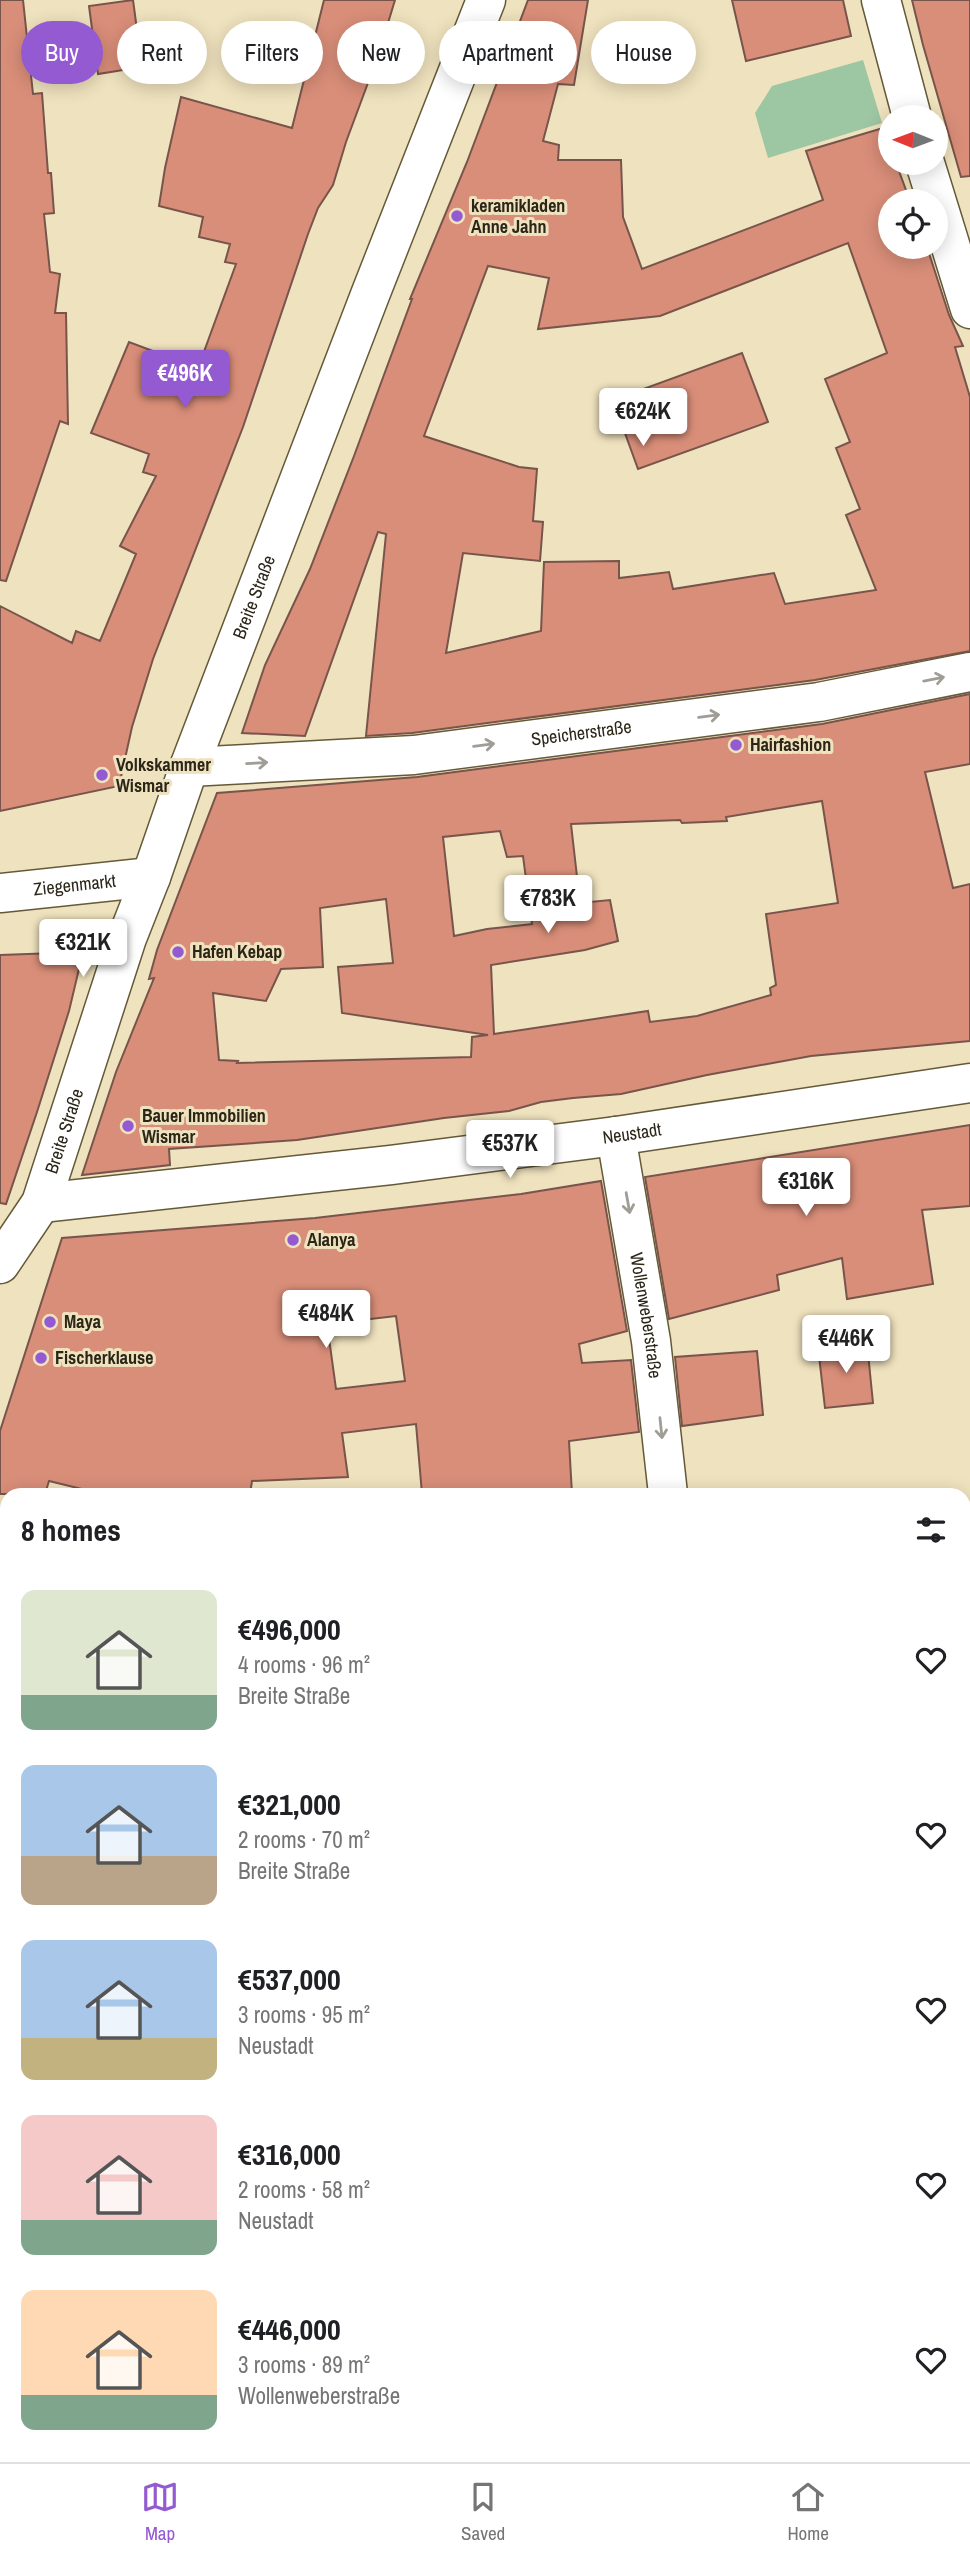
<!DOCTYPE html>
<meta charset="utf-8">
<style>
body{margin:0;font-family:"Archivo Narrow",sans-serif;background:#f6f6f6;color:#202124;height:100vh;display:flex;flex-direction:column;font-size:26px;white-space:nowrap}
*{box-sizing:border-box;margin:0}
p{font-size:23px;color:#757577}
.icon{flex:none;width:38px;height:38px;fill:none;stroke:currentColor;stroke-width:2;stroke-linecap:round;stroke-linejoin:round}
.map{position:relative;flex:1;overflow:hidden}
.sheet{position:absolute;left:0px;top:1488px;width:971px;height:975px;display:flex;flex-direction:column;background:#fff;border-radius:21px 21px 0 0;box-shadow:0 4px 18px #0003}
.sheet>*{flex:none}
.banner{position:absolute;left:21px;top:21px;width:929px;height:63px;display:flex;gap:14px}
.needle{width:46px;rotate:271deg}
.controls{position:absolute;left:878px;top:105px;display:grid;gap:14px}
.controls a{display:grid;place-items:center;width:70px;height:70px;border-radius:50%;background:#fff;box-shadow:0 4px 18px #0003;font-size:35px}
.price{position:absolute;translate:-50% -60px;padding:0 16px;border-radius:7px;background:#fff;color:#222;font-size:23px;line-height:46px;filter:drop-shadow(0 2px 4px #0008)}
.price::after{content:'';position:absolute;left:50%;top:42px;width:21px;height:16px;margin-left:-10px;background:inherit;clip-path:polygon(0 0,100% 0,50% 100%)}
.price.current{background:#935ad2;color:#fff}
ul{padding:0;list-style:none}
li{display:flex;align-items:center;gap:21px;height:175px;padding:0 21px}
li span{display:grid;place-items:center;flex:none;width:196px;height:140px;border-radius:14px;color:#555}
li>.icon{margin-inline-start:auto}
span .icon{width:84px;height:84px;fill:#fffc;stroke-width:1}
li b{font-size:30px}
h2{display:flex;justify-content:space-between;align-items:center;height:84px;padding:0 21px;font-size:30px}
.tag{padding:0 24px;border-radius:32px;background:#fff;box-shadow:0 4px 18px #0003;font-size:24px;line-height:63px}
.tag.current{background:#935ad2;color:#fff}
.tab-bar{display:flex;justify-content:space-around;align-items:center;height:98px;border-top:2px solid #e0e0e0;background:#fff;font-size:19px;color:#757577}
.tab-bar a{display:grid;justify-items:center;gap:4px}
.tab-bar .current{color:#935ad2}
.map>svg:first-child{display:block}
.green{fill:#9dc6a3}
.building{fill:#d98e79;stroke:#78554b;stroke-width:2;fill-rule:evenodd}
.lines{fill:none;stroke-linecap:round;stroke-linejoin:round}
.minor-casing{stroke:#645938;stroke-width:41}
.minor{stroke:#fff;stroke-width:38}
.oneway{stroke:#a09d97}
.poi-dot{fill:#935ad2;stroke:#efe2be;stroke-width:2.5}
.labels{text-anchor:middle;stroke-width:6;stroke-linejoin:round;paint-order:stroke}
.poi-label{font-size:18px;font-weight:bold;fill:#2b2618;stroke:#efe2be;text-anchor:start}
.street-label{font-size:18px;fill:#2b2618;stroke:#efe2be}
</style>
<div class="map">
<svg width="970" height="2462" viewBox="0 0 970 2462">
<rect width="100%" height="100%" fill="#efe2be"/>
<path class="green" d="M863,60l19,63 -114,35 -13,-45 17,-27z
M0,2265h7v190h447l-8,7h-441l-5,-9z"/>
<path class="building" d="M0,0h23l10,94 9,-1 6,80h3l3,40 -10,1 6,58 10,2 -5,39h11l2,111 -8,-3 -54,160 -6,-1z
M133,0l9,67 -44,7 -9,-68z
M324,0h71l-17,56 -32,86 -13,43 -15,23 -10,26 -65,193 -90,232 -21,68 -13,59 -119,25v-205l72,37 4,-12 24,10 36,-87 -16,-8 36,-70 -13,-4 6,-18 -58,-21 38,-91 69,26 38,-104 -11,-2 5,-18 -31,-7 4,-20 -44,-11 6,-38 16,-71 111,31z
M528,0h60l-14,85 -16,-1 -15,57 16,4 -1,15h63l2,57 19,52 181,-69 -17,-49 77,-23 8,21v14h5l14,38h-19v46h36l22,68 14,31 -8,1 15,50v254l-155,29 -403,53 -46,3 20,-202 -8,-2 -73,204 -63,-3 23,-68 45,-96 44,-113 58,-157h-2l57,-137zM848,243l39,110 -62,26 25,63 -14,6 24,61 -14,6 30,75 -91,14 -11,-31 -101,16 -4,-17 -50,6v-17l-75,1 -3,69 -95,22 17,-100 77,8 3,-39 -10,-1 4,-52 -18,-2 -95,-31 64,-170 61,12 -11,51 122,-13z
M732,0h111l8,36 -105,25z
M912,0h58v176l-9,1 -38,-132z
M742,353l26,69 -130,47 -25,-69z
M970,694v70l-45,8 28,116 17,-4v157l-159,15 -104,19 -86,19 -48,4 -32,4 -32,9 -65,7 -147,22 -128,9 1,16 -88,10 34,-103 38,-94 -5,1 8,-29 60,-157 200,-16 405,-53zM822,801l16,102 -72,11 10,71 -6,3 1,7 -74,21 -47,6 -2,-11 -154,23 -3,-69 94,-15 33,-9 -8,-41 -30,3 -9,-79 109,-4 2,3 45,-2 -1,-4zM500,831l7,26 16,-1 9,68 -45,5 -33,7 -11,-99zM386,899l7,64 -55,4 4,46 146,22 -16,2 -1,20 -234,6 1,-2 -19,-1 -6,-67 53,8 15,-32 42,-2 -3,-59z
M83,952l-14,59 -32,101 -31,92 -6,-1v-248z
M970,1125v81l-48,4 11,74 -86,15 -5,-41 -65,17 2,15 -110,29 -24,-142z
M601,1181l26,150 -48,13 3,19 49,-3 8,72 -70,9 3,53h-150l-6,-70 -74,9 6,44 -96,4 -2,13h-148l-53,-13 -4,13h-45v-63l62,-193 253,-20 206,-24zM396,1316l9,65 -69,8 -9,-65z
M867,1343l6,60 -48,5 -7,-61z
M757,1351l6,64 -81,11 -7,-69z"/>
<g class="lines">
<defs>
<g id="minor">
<path d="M881,0l31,117"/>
<path d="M925,163l45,146"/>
<path id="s1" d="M189,767l225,-12 405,-53 151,-30"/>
<path id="s2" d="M0,893l151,-16"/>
<path id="s3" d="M616,1136l35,205 17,153"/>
<path id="s4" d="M41,1203l350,-38 225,-29 354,-53"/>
<path id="s5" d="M0,1264l41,-61 86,-265 24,-61 38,-110 181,-472 116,-295"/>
<path d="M0,1612l7,5"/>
<path d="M964,1710h6"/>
<path d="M964,1777h6"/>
<path d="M793,2455l6,7"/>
</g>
</defs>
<use href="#minor" class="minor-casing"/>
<use href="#minor" class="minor"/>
</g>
<defs><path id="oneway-shaft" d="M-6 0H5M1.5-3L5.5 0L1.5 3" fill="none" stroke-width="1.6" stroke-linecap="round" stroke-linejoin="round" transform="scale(1.75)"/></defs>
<g class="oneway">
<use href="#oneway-shaft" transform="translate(934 679) rotate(-11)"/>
<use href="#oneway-shaft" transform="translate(709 716) rotate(-7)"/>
<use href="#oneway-shaft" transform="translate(484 745) rotate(-7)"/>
<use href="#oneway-shaft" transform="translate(257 763) rotate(-3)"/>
<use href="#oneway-shaft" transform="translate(628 1203) rotate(80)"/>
<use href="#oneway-shaft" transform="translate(661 1428) rotate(84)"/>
</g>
<g class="poi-dot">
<circle cx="457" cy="216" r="7"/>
<circle cx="736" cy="745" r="7"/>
<circle cx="102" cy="775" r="7"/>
<circle cx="178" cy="952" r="7"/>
<circle cx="128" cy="1126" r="7"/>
<circle cx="293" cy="1240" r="7"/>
<circle cx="50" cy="1322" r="7"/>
<circle cx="41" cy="1358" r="7"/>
</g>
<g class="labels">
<g class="poi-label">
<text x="471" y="212">keramikladen<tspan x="471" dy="21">Anne Jahn</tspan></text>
<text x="750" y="751">Hairfashion</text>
<text x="116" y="771">Volkskammer<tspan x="116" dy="21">Wismar</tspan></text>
<text x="192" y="958">Hafen Kebap</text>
<text x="142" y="1122">Bauer Immobilien<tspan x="142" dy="21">Wismar</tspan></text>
<text x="307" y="1246">Alanya</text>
<text x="64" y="1328">Maya</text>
<text x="55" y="1364">Fischerklause</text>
</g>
<g class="street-label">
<text dy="6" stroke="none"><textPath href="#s5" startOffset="716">Breite Straße</textPath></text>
<text dy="6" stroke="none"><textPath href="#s1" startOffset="394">Speicherstraße</textPath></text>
<text dy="6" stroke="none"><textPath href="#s2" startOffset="75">Ziegenmarkt</textPath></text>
<text dy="6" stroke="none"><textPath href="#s5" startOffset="149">Breite Straße</textPath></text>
<text dy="6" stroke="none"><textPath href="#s4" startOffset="595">Neustadt</textPath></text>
<text dy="6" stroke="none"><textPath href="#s3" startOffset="182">Wollenweberstraße</textPath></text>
</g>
</g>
</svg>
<div class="controls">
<a><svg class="needle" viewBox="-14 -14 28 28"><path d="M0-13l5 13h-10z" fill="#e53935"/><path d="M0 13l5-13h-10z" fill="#757577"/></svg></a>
<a><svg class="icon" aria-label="locate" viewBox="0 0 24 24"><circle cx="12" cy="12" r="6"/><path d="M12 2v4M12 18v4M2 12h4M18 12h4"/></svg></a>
</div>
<b class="price current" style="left:185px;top:410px">€496K</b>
<b class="price" style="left:643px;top:448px">€624K</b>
<b class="price" style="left:548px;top:935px">€783K</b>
<b class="price" style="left:83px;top:979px">€321K</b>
<b class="price" style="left:510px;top:1180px">€537K</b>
<b class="price" style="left:806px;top:1218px">€316K</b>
<b class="price" style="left:326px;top:1350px">€484K</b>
<b class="price" style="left:846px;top:1375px">€446K</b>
<div class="banner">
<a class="tag current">Buy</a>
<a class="tag">Rent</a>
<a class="tag">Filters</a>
<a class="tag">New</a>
<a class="tag">Apartment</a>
<a class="tag">House</a>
</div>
<section class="sheet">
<h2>8 homes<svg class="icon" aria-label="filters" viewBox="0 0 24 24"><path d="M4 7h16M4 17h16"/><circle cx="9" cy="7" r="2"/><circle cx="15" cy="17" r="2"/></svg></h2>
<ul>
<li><span style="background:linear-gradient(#dfe7d0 75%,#7fa58c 0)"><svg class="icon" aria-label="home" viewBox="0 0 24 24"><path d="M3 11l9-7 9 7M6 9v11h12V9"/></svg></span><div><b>€496,000</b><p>4 rooms · 96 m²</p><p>Breite Straße</p></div><svg class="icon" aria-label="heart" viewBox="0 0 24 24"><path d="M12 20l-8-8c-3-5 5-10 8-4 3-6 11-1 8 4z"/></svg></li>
<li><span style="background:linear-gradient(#a9c7e8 65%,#b9a48a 0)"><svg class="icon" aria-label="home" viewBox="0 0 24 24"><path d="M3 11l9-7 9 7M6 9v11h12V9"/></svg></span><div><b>€321,000</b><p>2 rooms · 70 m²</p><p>Breite Straße</p></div><svg class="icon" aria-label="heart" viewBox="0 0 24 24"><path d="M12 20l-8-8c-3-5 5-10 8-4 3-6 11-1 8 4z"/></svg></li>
<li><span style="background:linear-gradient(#a9c7e8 70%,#c2b280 0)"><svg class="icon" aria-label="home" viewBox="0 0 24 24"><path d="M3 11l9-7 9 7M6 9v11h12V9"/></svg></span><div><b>€537,000</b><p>3 rooms · 95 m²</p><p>Neustadt</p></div><svg class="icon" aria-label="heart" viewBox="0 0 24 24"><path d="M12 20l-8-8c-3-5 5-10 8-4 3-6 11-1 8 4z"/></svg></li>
<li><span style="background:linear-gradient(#f6c9c9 75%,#7fa58c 0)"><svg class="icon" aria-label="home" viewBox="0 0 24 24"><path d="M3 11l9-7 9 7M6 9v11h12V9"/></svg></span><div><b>€316,000</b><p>2 rooms · 58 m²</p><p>Neustadt</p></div><svg class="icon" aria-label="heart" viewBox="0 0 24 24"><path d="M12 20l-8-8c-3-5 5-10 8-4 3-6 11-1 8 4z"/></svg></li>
<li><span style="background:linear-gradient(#ffd9b3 75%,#7fa58c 0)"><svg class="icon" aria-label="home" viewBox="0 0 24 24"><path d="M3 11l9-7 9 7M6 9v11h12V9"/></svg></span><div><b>€446,000</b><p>3 rooms · 89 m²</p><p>Wollenweberstraße</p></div><svg class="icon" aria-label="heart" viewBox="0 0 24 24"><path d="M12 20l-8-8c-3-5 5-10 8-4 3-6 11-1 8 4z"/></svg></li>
</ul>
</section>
</div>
<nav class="tab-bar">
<a class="current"><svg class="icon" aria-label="map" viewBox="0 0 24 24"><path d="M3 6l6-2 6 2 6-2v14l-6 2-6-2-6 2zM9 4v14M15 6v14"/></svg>Map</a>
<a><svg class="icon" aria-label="saved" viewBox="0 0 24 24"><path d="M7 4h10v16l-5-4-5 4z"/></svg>Saved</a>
<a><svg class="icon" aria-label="home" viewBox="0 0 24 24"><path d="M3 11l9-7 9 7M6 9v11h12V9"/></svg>Home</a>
</nav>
